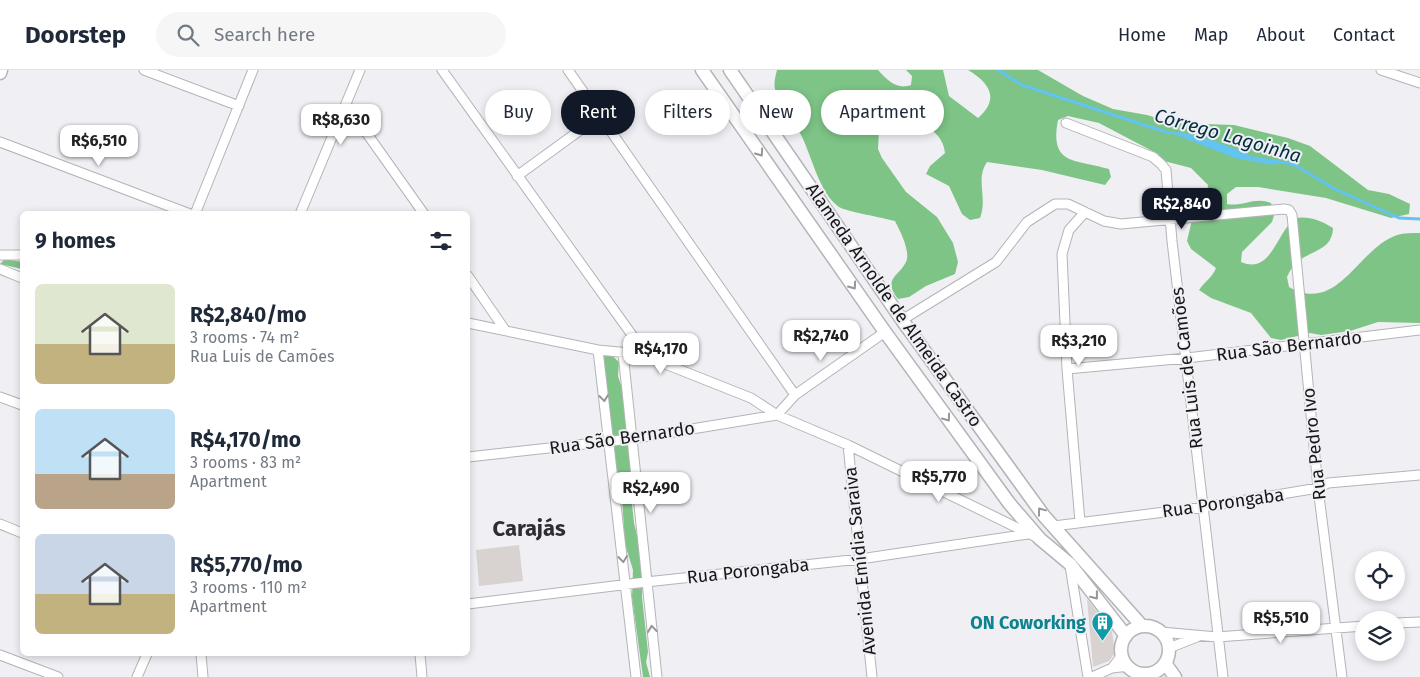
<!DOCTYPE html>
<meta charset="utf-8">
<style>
body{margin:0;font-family:"Fira Sans",sans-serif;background:#f6f6f7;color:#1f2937;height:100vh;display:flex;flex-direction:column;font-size:19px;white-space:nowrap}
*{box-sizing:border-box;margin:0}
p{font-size:16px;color:#747a83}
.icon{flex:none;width:28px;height:28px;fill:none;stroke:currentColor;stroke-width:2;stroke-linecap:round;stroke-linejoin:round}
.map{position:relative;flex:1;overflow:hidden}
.sheet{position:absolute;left:20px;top:141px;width:450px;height:445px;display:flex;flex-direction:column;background:#fff;border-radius:8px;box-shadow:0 2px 8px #0003}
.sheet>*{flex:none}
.banner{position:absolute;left:485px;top:20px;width:475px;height:45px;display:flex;gap:10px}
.fabs{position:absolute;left:1355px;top:481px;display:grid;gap:10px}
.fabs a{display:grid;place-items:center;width:50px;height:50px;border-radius:50%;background:#fff;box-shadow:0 2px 8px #0003;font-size:25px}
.price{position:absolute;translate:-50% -42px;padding:0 11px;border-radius:10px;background:#fff;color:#222;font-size:16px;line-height:32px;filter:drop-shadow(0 1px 2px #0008)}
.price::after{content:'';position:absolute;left:50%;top:30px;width:15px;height:11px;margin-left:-8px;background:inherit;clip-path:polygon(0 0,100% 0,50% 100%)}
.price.on{background:#111827;color:#fff}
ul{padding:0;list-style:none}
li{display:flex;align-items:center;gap:15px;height:125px;padding:0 15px}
li span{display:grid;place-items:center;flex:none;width:140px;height:100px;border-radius:8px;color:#555}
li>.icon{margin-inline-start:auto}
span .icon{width:60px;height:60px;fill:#fffc;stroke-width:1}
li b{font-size:21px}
h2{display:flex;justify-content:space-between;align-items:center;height:60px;padding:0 15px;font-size:21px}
.tag{padding:0 18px;border-radius:22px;background:#fff;box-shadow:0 2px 8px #0003;font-size:18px;line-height:45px}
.tag.on{background:#111827;color:#fff}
header{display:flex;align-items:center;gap:30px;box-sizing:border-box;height:70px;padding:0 25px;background:#fff;border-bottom:1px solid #e0e1e3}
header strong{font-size:24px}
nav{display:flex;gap:28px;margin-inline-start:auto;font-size:18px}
.search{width:350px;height:45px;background:#f6f6f7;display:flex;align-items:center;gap:12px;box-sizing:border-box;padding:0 18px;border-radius:28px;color:#747a83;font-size:19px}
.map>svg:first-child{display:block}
.forest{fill:#7dc486}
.water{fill:#63c3f1}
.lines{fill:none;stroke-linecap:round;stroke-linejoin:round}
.stream{stroke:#63c3f1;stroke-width:3}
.building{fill:#d8d2d0}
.street-casing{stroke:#b4b3b8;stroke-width:11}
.secondary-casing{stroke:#b4b3b8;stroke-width:15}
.street{stroke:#fff;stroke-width:9}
.secondary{stroke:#fff;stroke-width:12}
.oneway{stroke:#979697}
.labels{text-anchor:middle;stroke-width:4;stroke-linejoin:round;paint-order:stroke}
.street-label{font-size:18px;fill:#171618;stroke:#f0eff4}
.culture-label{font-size:18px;font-weight:bold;fill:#0d838f;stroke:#f0eff4;text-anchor:end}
.water-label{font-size:19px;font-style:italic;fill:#012e41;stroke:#f0eff4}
.district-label{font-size:22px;font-weight:bold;fill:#2e2e32;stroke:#f0eff4}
</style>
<header>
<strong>Doorstep</strong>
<div class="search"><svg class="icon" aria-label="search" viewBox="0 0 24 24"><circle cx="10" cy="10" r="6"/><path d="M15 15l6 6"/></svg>Search here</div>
<nav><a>Home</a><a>Map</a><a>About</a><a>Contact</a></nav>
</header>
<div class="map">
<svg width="1420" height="607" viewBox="0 0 1420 607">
<rect width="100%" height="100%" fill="#f0eff4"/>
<path class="forest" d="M777,0h101c10,11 19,20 33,15l1,-9 -6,-6h37l6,26 29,22c22,-19 12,-35 -10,-48h70l45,26 30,13 34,6 27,8 60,2 54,13 22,8 58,44 21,4 21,10 -1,10 -18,4 -65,-20 -68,-11h-22l-9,7v10c16,3 28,-8 44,-1l4,9 -3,10 -30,30 -1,10c30,13 35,-28 54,-44 14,-2 25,2 38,10 -1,29 -34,19 -46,49l2,10c49,28 68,-38 108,-52 7,-2 16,-2 23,-2v90l-42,-1 -28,9 -29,4 -11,-2 -29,7 -10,-2 -20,-25 -40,-15 -12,-8c6,-9 13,-12 17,-22l-25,-19 -4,-8 7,-30 13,-16 1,-10 -17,-17 -27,-7 -6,-7 -59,-31 -31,-7 -10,4c-9,46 18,39 51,49l2,8 -6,8 -63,-15 -55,-8c-12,18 1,35 -7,56l-10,2 -8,-6 -13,-28 -23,-12 4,-8 15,-13c-2,-29 -45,-41 -66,-24l-1,20 4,9 24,34 31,25 16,26 5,19 -3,12 -29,12 -17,11 -11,2c-17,-22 4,-23 9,-40 2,-11 -7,-28 -12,-38 -11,-3 -50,-10 -56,-14 -20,-14 -27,-51 -38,-72 -7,-15 -20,-25 -25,-42 -3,-9 -1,-15 1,-23z
M5,189l17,3v7l-22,-5z
M604,282h4l11,10 -1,14 8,24v34l5,17v44l3,28 10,41 -2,33 6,55 -2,10 4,15h-7l-11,-80 1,-27 -8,-26 -4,-62 -7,-19 -13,-106z"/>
<path class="water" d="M1166,61c21,-1 71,17 89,27 5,3 17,3 23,4l-5,3 -38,-7z"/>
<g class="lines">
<path class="stream" d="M998,0l24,15 147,48
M1254,88l39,6 42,25 64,29 21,1"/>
</g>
<path class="building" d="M519,475l4,36 -44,5 -3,-36z
M1087,529l25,32 3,22 -6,8 -16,6z"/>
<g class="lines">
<defs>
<path id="street" d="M144,0l95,36
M442,0l190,265 8,19
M568,0l227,325
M1381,0l39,13
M346,34l78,110
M1066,53l87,34 8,7 5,6 6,71 51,436
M0,72l190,72
M517,106l84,-61
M195,144l58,-144
M300,144l60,-144
M0,185h22
M0,199l22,9
M468,206l37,54
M902,250l94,-58 31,-40 28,-18h13l36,17 17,3 163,-15 5,1 3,5 26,273 24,189
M468,253l130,27 42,4 111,44 26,17 71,30 188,92
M598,280l38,327
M623,283l34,324
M1067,299l120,-11 233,-28
M0,327l22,8
M848,375l24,232
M468,387l163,-18 146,-24 18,-20 90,-63
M1080,452l-13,-153 -5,-115 7,-24 16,-18
M0,454l22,9
M1054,456l150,-19 114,-19 10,-5 92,-8
M1070,496l18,111
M468,534l178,-22 214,-23 168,-25
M1396,553l24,-1
M1161,562l56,5 147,-11
M1169,578l28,-11
M201,584l2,23
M420,584l2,23
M0,585l58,22
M1112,598l10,-13
M137,607l10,-23
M1092,607l20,-9 17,-2"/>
<path id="secondary" d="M702,0l183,262 124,171 31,36 30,25 56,72
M730,0l172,250 142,196 98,110
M0,3l1,-3
M1121 580a24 24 0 1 1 48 0a24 24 0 1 1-48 0Z
M1165,593l10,14"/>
</defs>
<use href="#street" class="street-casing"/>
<use href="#secondary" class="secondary-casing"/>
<use href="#street" class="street"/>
<use href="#secondary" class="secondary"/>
</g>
<defs><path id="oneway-chevron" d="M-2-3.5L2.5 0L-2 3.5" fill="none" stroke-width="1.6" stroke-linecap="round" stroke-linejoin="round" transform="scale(1.25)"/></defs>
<g class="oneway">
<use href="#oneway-chevron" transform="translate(760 83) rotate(55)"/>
<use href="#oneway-chevron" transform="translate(853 216) rotate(55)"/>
<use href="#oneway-chevron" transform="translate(604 328) rotate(83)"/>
<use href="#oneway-chevron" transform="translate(947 348) rotate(54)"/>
<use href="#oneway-chevron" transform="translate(1041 441) rotate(-127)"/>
<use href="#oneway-chevron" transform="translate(623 489) rotate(83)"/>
<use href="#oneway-chevron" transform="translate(1095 526) rotate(52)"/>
<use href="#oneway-chevron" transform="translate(652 559) rotate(-96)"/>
</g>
<defs>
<symbol id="building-pin" viewBox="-11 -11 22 30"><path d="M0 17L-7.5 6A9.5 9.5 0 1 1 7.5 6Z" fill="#0f9aa8" stroke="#f0eff4"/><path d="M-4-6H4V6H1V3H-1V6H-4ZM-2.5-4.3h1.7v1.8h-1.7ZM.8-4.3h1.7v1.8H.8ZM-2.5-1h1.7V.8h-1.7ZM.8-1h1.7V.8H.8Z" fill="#fff"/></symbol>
</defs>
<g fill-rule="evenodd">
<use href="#building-pin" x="1090" y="540" width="25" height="34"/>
</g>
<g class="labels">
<g class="street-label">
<text transform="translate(894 235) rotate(55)" y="6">Alameda Arnolde de Almeida Castro</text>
<text transform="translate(1289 276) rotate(-7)" y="6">Rua São Bernardo</text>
<text transform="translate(1187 298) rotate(-97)" y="6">Rua Luis de Camões</text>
<text transform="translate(622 368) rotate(-8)" y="6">Rua São Bernardo</text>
<text transform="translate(1314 374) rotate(-96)" y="6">Rua Pedro Ivo</text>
<text transform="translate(1223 433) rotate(-8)" y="6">Rua Porongaba</text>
<text transform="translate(860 491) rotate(-96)" y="6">Avenida Emídia Saraiva</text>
<text transform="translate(748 501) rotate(-6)" y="6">Rua Porongaba</text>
</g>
<g class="culture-label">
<text x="1086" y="559">ON Coworking</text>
</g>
<g class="water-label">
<text transform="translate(1228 65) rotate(16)" y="7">Córrego Lagoinha</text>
</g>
<g class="district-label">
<text x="529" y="466">Carajás</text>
</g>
</g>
</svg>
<div class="fabs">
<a><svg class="icon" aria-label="locate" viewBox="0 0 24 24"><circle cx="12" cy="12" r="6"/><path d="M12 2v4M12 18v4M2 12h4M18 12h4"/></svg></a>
<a><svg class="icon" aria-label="layers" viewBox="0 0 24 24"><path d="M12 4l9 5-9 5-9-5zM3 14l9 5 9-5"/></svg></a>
</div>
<b class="price" style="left:341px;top:76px">R$8,630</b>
<b class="price" style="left:99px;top:97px">R$6,510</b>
<b class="price on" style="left:1182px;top:160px">R$2,840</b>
<b class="price" style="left:821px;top:292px">R$2,740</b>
<b class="price" style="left:1079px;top:297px">R$3,210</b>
<b class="price" style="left:661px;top:305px">R$4,170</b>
<b class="price" style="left:939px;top:433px">R$5,770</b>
<b class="price" style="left:651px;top:444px">R$2,490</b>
<b class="price" style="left:1281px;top:574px">R$5,510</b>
<div class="banner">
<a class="tag">Buy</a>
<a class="tag on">Rent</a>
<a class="tag">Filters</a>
<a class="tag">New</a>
<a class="tag">Apartment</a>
</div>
<section class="sheet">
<h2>9 homes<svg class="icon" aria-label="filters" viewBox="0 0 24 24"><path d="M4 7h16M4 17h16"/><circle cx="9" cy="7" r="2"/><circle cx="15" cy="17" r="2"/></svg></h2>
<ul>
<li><span style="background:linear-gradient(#dfe7d0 60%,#c2b280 0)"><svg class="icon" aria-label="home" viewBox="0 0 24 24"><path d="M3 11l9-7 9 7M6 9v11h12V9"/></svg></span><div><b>R$2,840/mo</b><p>3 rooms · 74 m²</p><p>Rua Luis de Camões</p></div></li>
<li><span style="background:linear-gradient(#bfe0f5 65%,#b9a48a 0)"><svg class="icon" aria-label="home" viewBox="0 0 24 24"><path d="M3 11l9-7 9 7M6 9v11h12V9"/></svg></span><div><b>R$4,170/mo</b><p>3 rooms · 83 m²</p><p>Apartment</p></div></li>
<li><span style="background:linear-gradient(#c9d6e8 60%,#c2b280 0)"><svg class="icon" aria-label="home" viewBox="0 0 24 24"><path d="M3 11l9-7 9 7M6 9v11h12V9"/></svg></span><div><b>R$5,770/mo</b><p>3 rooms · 110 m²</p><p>Apartment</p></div></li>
</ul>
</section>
</div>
